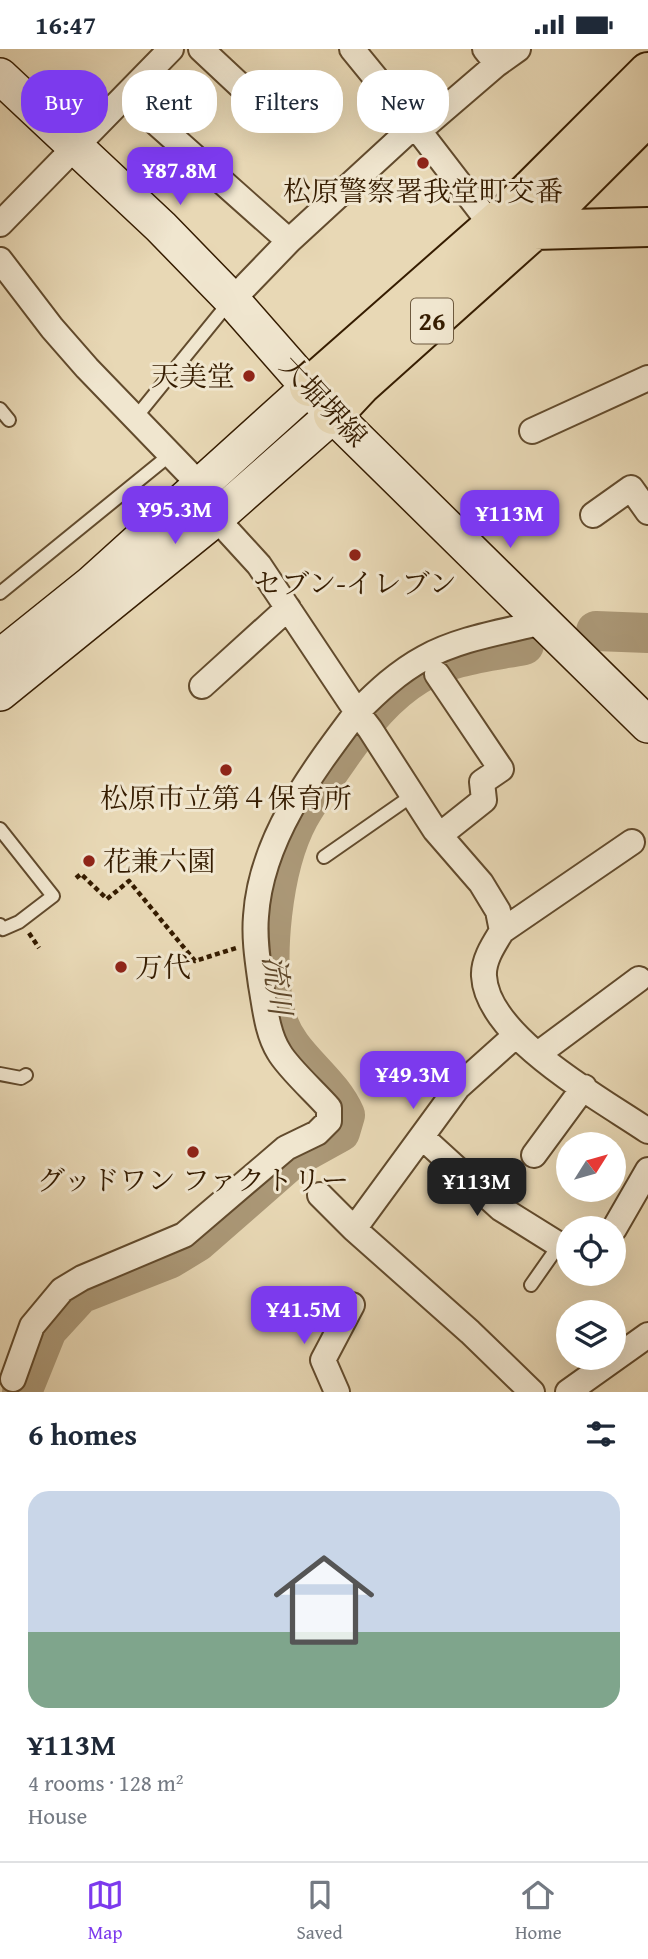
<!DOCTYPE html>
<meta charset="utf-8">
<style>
body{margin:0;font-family:"Gentium Book Plus","Noto Serif JP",serif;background:#f2f2f3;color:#1f2937;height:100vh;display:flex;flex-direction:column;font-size:26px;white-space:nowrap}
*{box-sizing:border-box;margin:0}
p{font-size:23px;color:#747a83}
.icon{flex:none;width:38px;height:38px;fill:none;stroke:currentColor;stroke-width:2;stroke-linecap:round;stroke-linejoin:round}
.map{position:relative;height:1343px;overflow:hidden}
.panel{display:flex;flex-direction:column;background:#fff;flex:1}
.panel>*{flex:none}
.banner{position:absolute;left:21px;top:21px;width:607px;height:63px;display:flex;gap:14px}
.needle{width:46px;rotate:53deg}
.buttons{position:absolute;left:556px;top:1083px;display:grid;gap:14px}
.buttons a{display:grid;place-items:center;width:70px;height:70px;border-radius:50%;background:#fff;box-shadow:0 7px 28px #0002;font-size:35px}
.price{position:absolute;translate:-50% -60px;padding:0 16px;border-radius:14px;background:#7c3aed;color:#fff;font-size:23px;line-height:46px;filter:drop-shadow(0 2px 4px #0008)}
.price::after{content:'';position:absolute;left:50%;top:42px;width:21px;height:16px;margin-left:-10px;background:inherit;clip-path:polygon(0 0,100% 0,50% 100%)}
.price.current{background:#222;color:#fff}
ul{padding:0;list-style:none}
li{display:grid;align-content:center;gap:14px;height:371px;padding:0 28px}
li+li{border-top:2px solid #e0e1e3}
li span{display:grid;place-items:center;height:217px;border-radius:21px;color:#555}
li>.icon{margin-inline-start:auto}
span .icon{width:126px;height:126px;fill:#fffc;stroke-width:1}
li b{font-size:30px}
h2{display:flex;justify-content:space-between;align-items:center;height:84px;padding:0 28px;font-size:30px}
.pill{padding:0 24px;border-radius:28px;background:#fff;box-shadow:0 7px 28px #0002;font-size:24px;line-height:63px}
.pill.current{background:#7c3aed;color:#fff}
.status{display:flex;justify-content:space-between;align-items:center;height:49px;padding:0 35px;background:#fff;direction:ltr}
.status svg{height:19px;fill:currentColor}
.tab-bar{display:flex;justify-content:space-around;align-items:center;height:98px;border-top:2px solid #e0e1e3;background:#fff;font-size:19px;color:#747a83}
.tab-bar a{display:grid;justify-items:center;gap:4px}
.tab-bar .current{color:#7c3aed}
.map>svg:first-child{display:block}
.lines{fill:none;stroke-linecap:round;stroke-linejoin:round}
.river{stroke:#ab9877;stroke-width:40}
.lane-casing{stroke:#624b2d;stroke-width:16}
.street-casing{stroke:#624b2d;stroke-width:28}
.secondary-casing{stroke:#351c00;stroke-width:38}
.primary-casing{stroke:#351c00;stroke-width:42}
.path{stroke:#351c00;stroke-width:4.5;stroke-dasharray:5 3.5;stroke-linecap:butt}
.lane{stroke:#f0e6cf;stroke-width:12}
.street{stroke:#f0e6cf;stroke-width:24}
.secondary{stroke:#f0e6cf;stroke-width:35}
.primary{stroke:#e8d8b5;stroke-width:38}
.poi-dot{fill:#8f2418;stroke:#f0e6cf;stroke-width:2.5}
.labels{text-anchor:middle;stroke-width:6;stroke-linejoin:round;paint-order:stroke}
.shield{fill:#f0e6cf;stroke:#6d593e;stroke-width:2}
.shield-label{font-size:26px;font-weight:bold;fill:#351c00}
.poi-label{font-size:28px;fill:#351c00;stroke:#f0e6cf}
.street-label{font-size:28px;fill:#351c00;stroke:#f0e6cf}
.water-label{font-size:30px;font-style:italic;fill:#5e472a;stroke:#f0e6cf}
</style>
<div class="status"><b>16:47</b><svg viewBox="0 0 49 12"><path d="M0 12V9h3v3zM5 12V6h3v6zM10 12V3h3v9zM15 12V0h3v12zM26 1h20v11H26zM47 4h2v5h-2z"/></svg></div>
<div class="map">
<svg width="648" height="1343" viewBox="0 0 648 1343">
<rect width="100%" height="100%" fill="#e8d8b5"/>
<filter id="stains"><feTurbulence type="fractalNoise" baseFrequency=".00286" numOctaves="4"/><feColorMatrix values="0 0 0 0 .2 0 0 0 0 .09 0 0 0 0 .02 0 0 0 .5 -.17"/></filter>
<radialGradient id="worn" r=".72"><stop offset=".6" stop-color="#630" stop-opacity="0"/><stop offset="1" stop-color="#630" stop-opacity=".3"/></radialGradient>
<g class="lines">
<path class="river" d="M596,582l52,2
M22,1343l25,-62 33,-36 89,-35 28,-17 96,-84 47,-26 5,-17c-16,-37 -58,-58 -69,-99 -14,-55 -4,-149 23,-199 13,-23 29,-44 44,-66 21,-29 43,-57 74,-76 32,-20 70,-23 107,-30"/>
<defs>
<path id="lane" d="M0,360l9,11
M136,368l95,-117
M0,544l171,-139
M0,780l53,67 -34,26 -16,7 -3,-4
M324,808l89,-62
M0,1025l21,4 5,-3
M531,1236l28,-40"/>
<path id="street" d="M201,0l47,44
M352,0l67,82 73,95
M497,15l21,-15
M126,47l163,145
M419,82l78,-67 -12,-15
M0,175l171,-175
M0,211l52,68 35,40 113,117
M232,251l57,-59 125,-115
M532,382l116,-53
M593,466l38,-27 17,24
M216,469l43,47 98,147c20,-20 41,-40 67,-54 36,-20 80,-26 119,-36
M437,625l64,95 -19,13 2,18 -44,35
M202,637l86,-78
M502,882l130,-89
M538,1005l101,-75
M422,1088l78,71 69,43
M534,1106l50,-68
M320,1146l34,34 104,-142 57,-51
M354,1180l116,103 62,60
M614,1180l34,-59
M13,1330l19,-53 30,-36 20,-12 102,-43 102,-87 31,-15 12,-12v-13c-13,-15 -41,-40 -50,-56 -12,-19 -14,-45 -18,-67 -3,-22 -7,-46 -5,-69 5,-77 56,-144 101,-204l13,17 65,101 46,53 17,28 4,20c-8,13 -19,29 -18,45 3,61 117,123 164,155
M337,1343l-14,-32 29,-55
M568,1343l80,-57"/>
<path id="secondary" d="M0,27l161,151 71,73 101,115 315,310
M0,608l91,-73 218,-197
M0,644l216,-175 117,-103"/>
<path id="primary" d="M523,173l11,8 114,-3
M309,338l200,-176 139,-139
M333,366l29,-31 172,-154 114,-114"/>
</defs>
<use href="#lane" class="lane-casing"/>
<use href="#street" class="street-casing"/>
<use href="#secondary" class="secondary-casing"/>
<use href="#primary" class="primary-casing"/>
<path class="path" d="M76,829l5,-4 26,25 22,-18 66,80 41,-13
M29,884l10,15"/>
<use href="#lane" class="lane"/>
<use href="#street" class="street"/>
<use href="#secondary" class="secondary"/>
<use href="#primary" class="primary"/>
</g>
<g class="poi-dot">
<circle cx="423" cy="114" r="7"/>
<circle cx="249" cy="327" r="7"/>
<circle cx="355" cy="506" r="7"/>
<circle cx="226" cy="721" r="7"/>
<circle cx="89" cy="812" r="7"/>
<circle cx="121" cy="918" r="7"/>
<circle cx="193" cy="1103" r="7"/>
</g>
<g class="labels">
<rect class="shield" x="411" y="249.5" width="42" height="45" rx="5"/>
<g class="shield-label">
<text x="432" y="281">26</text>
</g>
<g class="poi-label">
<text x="423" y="152">松原警察署我堂町交番</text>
<text x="235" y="337" text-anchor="end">天美堂</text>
<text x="355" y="544">セブン-イレブン</text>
<text x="226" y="759">松原市立第４保育所</text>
<text x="103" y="822" text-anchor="start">花兼六園</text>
<text x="135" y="928" text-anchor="start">万代</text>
<text x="193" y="1141">グッドワン ファクトリー</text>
</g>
<g class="street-label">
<text transform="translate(324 352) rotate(47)" y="10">大堀堺線</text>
</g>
<g class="water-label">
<text transform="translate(277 936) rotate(83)" y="10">流川</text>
</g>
</g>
<rect width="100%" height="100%" filter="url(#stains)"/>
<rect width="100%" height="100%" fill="url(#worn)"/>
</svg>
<div class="buttons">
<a><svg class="needle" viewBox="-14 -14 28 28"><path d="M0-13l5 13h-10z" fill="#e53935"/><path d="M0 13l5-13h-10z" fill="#747a83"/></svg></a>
<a><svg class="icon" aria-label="locate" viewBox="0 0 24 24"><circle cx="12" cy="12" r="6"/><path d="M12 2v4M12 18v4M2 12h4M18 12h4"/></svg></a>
<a><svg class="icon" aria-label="layers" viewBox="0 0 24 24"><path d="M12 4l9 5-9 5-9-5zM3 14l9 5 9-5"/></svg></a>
</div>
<b class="price" style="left:180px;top:158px">¥87.8M</b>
<b class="price" style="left:175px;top:497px">¥95.3M</b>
<b class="price" style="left:510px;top:501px">¥113M</b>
<b class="price" style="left:413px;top:1062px">¥49.3M</b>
<b class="price current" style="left:477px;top:1169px">¥113M</b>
<b class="price" style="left:304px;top:1297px">¥41.5M</b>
<div class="banner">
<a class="pill current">Buy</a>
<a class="pill">Rent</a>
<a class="pill">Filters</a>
<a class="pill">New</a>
</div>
</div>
<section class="panel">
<h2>6 homes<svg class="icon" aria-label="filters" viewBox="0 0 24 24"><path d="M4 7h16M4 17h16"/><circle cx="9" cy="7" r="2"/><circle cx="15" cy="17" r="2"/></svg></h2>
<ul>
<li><span style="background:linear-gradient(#c9d6e8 65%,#7fa58c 0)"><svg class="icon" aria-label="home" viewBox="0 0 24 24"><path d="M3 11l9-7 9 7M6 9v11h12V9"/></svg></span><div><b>¥113M</b><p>4 rooms · 128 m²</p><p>House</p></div></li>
</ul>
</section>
<nav class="tab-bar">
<a class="current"><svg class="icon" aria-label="map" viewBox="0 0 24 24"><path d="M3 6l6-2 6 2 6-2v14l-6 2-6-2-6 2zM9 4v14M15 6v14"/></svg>Map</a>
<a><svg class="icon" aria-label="saved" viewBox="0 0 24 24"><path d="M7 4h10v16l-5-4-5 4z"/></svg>Saved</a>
<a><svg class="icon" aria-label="home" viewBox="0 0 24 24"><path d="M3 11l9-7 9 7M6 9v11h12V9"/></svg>Home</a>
</nav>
